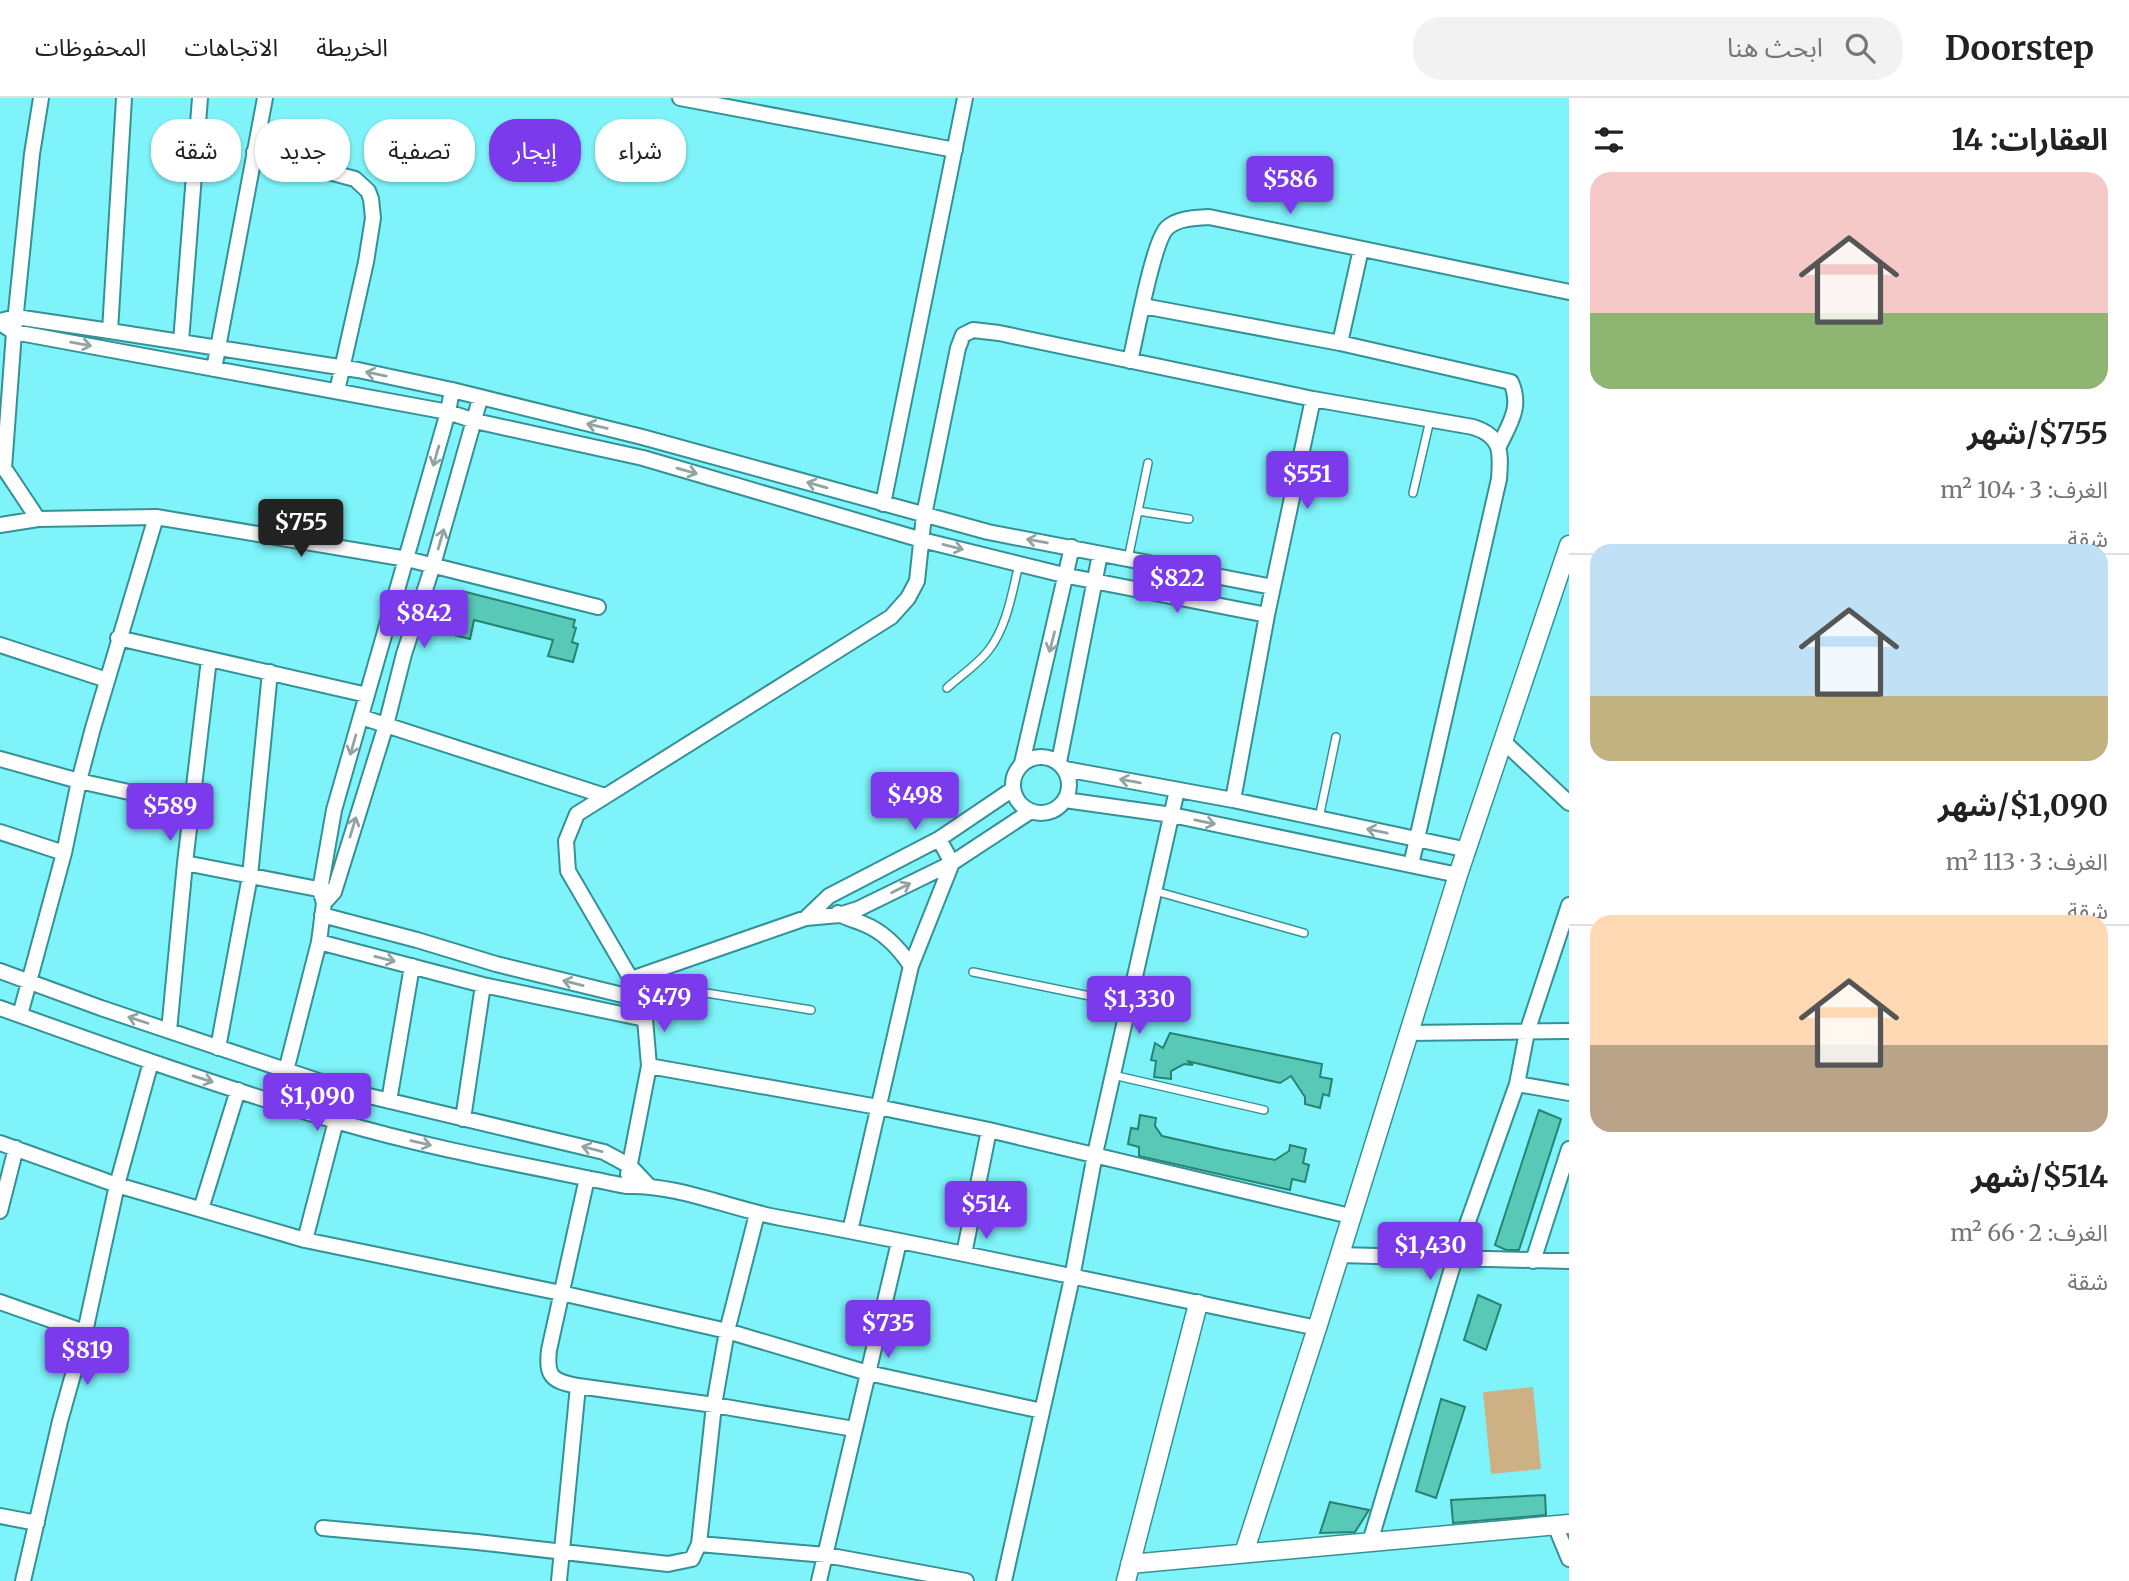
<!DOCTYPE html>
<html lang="ar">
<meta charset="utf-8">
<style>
body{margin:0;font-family:Merriweather,"Noto Sans Arabic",serif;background:#f2f2f2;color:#222;direction:rtl;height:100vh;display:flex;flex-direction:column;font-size:26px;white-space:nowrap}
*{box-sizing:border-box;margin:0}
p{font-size:23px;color:#767676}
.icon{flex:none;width:38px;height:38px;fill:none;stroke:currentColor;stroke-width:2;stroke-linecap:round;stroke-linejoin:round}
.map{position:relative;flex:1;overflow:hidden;direction:ltr}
.side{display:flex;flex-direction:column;background:#fff;width:560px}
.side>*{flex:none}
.hud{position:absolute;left:21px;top:21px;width:665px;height:63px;direction:rtl;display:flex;gap:14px}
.price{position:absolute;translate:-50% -60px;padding:0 16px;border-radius:7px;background:#7c3aed;color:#fff;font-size:23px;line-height:46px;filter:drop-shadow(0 2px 4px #0008)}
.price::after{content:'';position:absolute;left:50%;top:42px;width:21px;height:16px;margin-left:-10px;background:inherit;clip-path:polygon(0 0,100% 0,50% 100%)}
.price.active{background:#222;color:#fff}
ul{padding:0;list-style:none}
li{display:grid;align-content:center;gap:14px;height:371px;padding:0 21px}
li+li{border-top:2px solid #e0e0e0}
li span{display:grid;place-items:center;height:217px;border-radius:21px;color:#555}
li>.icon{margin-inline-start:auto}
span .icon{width:126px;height:126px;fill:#fffc;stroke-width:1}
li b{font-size:30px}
h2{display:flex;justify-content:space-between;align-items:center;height:84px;padding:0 21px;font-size:30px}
.tag{padding:0 24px;border-radius:28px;background:#fff;box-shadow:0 2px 5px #0004;font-size:24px;line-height:63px}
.tag.active{background:#7c3aed;color:#fff}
header{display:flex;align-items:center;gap:42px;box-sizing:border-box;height:98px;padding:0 35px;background:#fff;border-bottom:2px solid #e0e0e0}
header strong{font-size:33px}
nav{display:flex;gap:38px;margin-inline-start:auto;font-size:24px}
.search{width:490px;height:63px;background:#f2f2f2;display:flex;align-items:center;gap:18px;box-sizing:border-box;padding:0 24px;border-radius:28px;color:#767676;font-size:26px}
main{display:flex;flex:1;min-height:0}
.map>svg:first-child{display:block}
.green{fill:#cdb184}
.building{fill:#58c9b6;stroke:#298274;stroke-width:2}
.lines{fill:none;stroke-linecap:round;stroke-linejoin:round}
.service-casing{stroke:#349196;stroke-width:10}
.minor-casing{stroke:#349196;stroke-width:18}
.tertiary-casing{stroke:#349196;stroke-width:21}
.service{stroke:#fff;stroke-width:7}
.minor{stroke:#fff;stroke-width:14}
.tertiary{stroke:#fff;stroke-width:18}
.oneway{stroke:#92a3a4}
</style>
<header>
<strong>Doorstep</strong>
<div class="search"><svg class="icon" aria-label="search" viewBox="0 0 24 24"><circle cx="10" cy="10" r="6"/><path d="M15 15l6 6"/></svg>ابحث هنا</div>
<nav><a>الخريطة</a><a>الاتجاهات</a><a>المحفوظات</a></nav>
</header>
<main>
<section class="side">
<h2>العقارات: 14<svg class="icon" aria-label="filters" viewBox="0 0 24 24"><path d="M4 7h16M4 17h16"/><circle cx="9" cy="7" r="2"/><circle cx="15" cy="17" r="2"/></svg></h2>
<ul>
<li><span style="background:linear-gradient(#f6c9c9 65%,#8fb573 0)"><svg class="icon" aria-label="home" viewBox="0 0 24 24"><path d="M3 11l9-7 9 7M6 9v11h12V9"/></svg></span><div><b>$755/شهر</b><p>الغرف: 3 · 104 m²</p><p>شقة</p></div></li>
<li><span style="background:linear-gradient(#bfe0f5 70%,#c2b280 0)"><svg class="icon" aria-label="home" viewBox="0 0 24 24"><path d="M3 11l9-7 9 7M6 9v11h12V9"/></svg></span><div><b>$1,090/شهر</b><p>الغرف: 3 · 113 m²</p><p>شقة</p></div></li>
<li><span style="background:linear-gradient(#ffd9b3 60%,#b9a48a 0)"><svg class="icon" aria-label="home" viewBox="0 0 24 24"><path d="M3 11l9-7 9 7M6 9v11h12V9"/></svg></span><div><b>$514/شهر</b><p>الغرف: 2 · 66 m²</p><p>شقة</p></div></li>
</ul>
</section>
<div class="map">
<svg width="1569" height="1483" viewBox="0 0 1569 1483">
<rect width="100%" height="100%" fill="#7ef4fa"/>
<path class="green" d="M1533,1289l8,82 -50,5 -8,-82z"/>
<path class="building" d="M462,493l113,29 -2,7 3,1 -4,14 6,2 -5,18 -25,-6 5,-16 -79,-20 -4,19 -28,-7 2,-5 -4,-1 5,-18 8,3z
M1170,935l152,31 -2,13 12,2 -3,17 -6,-2 -3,14 -15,-4v-7l-14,-21 -11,7 -93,-22 6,4 -9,-1 -13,7v8l-17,-2 2,-16 -5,-1 4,-17 8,5z
M1539,1012l22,9 -42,131h-13l-11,-5z
M1140,1017l16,3 -1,8 7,10 58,13 55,11 14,-9 1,-6 16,4 -3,14 6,2 -4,17 -13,-3 -2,11 -151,-34v-9l-11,-3 3,-16 7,1z
M1478,1197l23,10 -15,45 -22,-10z
M1441,1301l24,8 -29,91 -20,-7z
M1545,1397l1,20 -93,8 -2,-23z
M1330,1404l39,8 -14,22 -35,1z"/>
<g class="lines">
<defs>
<path id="service" d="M1413,395l17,-73
M1138,413l51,8
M1128,461l20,-96
M947,590c13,-12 30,-23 41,-37 19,-24 24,-58 31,-87
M1319,720l17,-81
M1155,793l149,42
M973,874l156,32
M639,901l33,-6 28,-1 111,18
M1113,977l151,35"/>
<path id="minor" d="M680,0l275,52
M254,54l101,27 13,12 3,8 2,19 -7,44 -29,129
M1143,208l197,37 171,39c11,25 -1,41 -12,64
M0,223l16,-4 94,14 248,39 94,20 190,47 346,95 284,55
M0,225l14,9 434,80 27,9 168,37 279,82 146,36 199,39
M110,233l14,-233
M181,244l19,-244
M1340,245l21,-94
M1130,263c6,-24 23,-120 37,-133 11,-10 28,-10 42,-11l360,75
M214,271l51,-271
M0,370h4l10,-136 18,-178 9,-56
M4,370l34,51
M883,406l82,-406
M0,427l38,-6 118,-2 251,42 191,48
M118,540l249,57
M0,547l107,35
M361,619l244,79
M1504,644l65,61
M1013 687a28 28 0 1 1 56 0a28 28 0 1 1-56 0Z
M0,661l79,22 113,25
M1059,664l41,-208
M1022,665l50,-216
M1065,671l168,31 235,50
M1065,702l107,15 286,60
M1233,702l34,-185 46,-216
M0,734l64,21
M185,765l143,28
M324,805l10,-11 52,-167 18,-71 29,-89 47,-166
M838,815c7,5 17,7 26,11 20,8 35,24 47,42
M322,817l95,25 79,24 143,35
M806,820l23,-22 110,-57 74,-50
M319,844l164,43 162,34
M0,873l101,37 247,83 256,61 26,14 18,19
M631,881l175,-61 33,-3 19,-6 94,-46 79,-52
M0,910c111,40 223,80 336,113 95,28 193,45 290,65 52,-2 104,23 155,32 179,33 358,73 536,110
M20,917l44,-162 15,-72 14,-53 63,-211
M169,933l16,-168 24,-204
M1408,935l161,-2
M218,950l32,-172 20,-204
M1517,986l52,9
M389,1003l23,-135
M278,1004l41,-160 5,-39 -4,-13 14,-80 114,-398 4,-22
M463,1021l20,-134
M0,1045l117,42 188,55 256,53 166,38 141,42 174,38
M628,1076l21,-108
M587,1080l-38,172c-3,27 3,31 29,36l136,19 140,24
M201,1111l37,-119
M0,1113l16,-63
M1350,1118l-361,-86 -111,-23 -229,-41 -4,-47 -6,-20 -8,-20 -63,-108 -2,-30 11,-27 314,-197 17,-19 9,-17 7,-66 34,-167 5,-13 10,-5 26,3 314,66 160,28c29,9 28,25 26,52l-88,386
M850,1133l61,-265 41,-103 -13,-24
M305,1142l31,-119
M964,1156l25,-124
M1339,1157l230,6
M1533,1163l36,-112
M0,1204l85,30
M0,1418l37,7
M1555,1427l14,34
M323,1430l154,14 191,22 24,-5 7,-15 127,11 140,26
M1370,1444l85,-284 62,-174 10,-52 42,-127
M699,1446l15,-139 13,-74 30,-117
M23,1483l37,-160 25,-89 32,-147 34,-123
M559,1483l19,-195
M819,1483l80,-339
M1004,1483l68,-303 23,-124 82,-364"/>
<path id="tertiary" d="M1244,1455l73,-225 141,-453 111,-330
M1130,1466l439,-40
M1126,1483l72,-277"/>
</defs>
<use href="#service" class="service-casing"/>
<use href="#minor" class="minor-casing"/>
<use href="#tertiary" class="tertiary-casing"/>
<use href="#service" class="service"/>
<use href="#minor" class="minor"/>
<use href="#tertiary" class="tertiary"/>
</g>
<defs><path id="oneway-shaft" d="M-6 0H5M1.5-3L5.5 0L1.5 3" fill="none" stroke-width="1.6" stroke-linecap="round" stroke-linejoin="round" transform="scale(1.75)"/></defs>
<g class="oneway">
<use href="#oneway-shaft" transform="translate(81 246) rotate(10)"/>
<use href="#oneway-shaft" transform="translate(376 276) rotate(-168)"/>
<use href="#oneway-shaft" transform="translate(597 328) rotate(-167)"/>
<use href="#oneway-shaft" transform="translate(436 358) rotate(106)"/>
<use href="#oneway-shaft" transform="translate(687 373) rotate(16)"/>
<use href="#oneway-shaft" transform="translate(817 387) rotate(-164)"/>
<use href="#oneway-shaft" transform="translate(441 441) rotate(-74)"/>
<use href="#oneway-shaft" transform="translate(1037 443) rotate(-170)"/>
<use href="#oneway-shaft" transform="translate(953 449) rotate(14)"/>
<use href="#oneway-shaft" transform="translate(1052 544) rotate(104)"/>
<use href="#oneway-shaft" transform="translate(353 647) rotate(106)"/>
<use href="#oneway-shaft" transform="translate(1130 683) rotate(-170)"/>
<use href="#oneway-shaft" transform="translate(1205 724) rotate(12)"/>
<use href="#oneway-shaft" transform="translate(353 729) rotate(-73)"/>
<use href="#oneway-shaft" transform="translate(1377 733) rotate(-168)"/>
<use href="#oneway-shaft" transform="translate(901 790) rotate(-27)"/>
<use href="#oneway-shaft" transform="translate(385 861) rotate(14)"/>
<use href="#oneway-shaft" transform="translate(573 885) rotate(-166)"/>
<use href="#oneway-shaft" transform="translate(138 922) rotate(-162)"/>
<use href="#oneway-shaft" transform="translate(203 981) rotate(17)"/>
<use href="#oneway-shaft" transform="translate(421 1045) rotate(13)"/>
<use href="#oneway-shaft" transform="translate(592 1051) rotate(-165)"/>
</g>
</svg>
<b class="price" style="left:1290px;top:118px">$586</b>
<b class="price" style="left:1307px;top:413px">$551</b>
<b class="price active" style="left:301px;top:461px">$755</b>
<b class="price" style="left:1177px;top:517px">$822</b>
<b class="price" style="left:424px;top:552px">$842</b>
<b class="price" style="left:915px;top:734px">$498</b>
<b class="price" style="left:170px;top:745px">$589</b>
<b class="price" style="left:664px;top:936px">$479</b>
<b class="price" style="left:1139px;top:938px">$1,330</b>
<b class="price" style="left:317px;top:1035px">$1,090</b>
<b class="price" style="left:986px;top:1143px">$514</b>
<b class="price" style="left:1430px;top:1184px">$1,430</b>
<b class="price" style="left:888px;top:1262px">$735</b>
<b class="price" style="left:87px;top:1289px">$819</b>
<div class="hud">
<a class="tag">شراء</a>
<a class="tag active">إيجار</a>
<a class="tag">تصفية</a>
<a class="tag">جديد</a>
<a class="tag">شقة</a>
</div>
</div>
</main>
